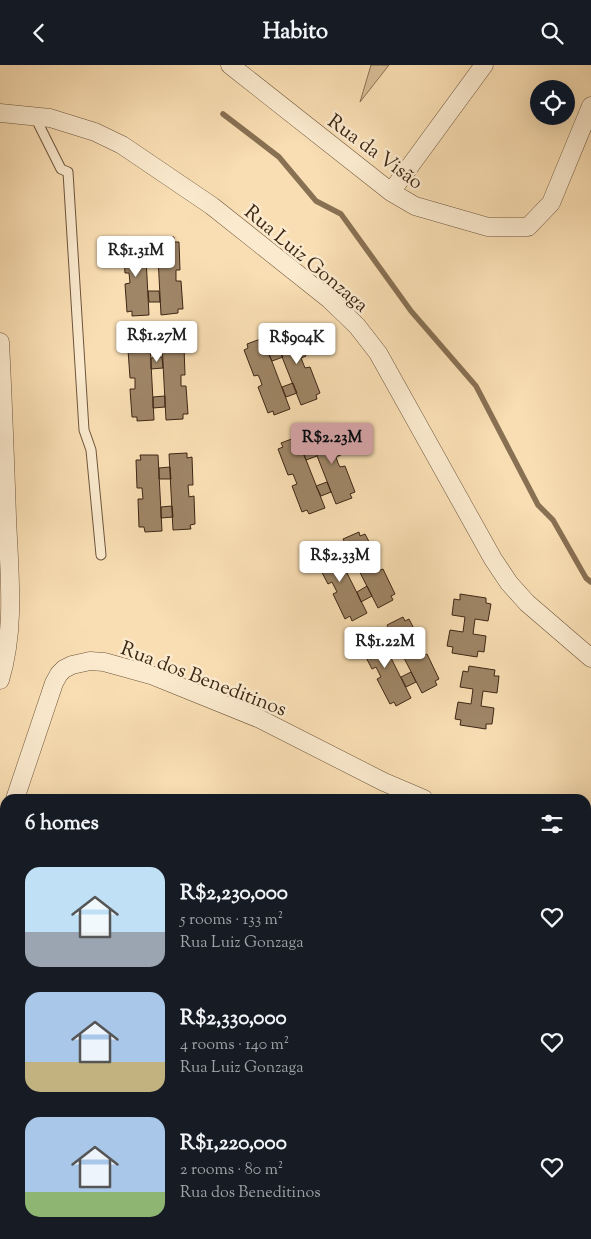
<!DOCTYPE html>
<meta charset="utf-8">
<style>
body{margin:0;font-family:"Sorts Mill Goudy",serif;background:#242831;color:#f1f3f6;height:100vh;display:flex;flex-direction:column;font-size:19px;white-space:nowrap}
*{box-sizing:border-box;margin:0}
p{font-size:16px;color:#9ea1a6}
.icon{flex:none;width:28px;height:28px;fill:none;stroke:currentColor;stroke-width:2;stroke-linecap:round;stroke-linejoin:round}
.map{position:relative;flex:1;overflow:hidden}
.drawer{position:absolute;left:0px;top:729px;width:591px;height:446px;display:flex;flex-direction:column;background:#171b24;border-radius:15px 15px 0 0;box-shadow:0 5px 20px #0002}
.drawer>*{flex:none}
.fabs{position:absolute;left:530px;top:15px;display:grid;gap:10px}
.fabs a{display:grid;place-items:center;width:45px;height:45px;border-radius:50%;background:#171b24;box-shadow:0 5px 20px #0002;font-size:25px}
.price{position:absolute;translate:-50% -42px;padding:0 11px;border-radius:5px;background:#fff;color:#222;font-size:16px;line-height:32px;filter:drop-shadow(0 1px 2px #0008)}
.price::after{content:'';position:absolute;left:50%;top:30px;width:15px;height:11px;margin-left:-8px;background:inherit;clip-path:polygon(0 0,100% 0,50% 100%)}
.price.selected{background:#c59692;color:#111}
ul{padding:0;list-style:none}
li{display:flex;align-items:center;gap:15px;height:125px;padding:0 25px}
li span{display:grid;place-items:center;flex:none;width:140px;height:100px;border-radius:15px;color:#555}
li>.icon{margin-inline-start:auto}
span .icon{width:60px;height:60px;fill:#fffc;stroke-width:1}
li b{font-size:21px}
h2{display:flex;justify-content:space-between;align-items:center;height:60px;padding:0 25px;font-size:21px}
header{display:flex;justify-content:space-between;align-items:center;height:65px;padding:0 25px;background:#171b24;font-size:22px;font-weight:700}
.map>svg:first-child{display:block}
.green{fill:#d9bf98;stroke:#8c7356}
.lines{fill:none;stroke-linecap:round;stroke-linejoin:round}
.stream{stroke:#887053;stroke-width:5.5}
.building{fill:#9f8667;stroke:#3e2715}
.service-casing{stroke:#6d553c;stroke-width:11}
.minor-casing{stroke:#6d553c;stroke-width:19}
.service{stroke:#fbeace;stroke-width:9}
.minor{stroke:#fbeace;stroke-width:18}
.labels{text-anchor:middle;stroke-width:5;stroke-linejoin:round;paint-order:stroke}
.street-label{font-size:20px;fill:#3e2715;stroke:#fbeace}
</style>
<header><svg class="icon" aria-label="back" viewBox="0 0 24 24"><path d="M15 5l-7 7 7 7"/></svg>Habito<svg class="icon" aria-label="search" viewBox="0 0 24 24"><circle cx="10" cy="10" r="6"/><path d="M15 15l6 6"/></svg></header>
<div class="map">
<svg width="591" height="1174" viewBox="0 0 591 1174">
<rect width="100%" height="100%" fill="#f9deb3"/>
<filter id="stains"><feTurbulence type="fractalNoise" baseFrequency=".004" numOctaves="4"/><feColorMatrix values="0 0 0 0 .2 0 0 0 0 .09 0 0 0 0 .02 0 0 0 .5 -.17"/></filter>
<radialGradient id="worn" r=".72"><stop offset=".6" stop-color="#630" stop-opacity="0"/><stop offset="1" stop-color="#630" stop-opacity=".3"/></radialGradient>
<path class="green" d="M371,0h18l-29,37z"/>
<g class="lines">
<path class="stream" d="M223,49l56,43 37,44 25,13 70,97 65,75 62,119 15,15 33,58 5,4"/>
</g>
<path class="building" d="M174,172v5h5l1,28h-4v11h5l2,28h-5v4l-17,2 -4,-77z
M145,174l4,76 -17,1v-5l-5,1 -2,-28 5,-1 -1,-10h-4l-2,-28 5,-1v-4z
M146,187h11l1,11 -12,1z
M148,226h11l1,11h-11z
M290,262l1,5 5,-2 10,26 -5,2 4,10 5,-1 10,26 -4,2 1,4 -16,6 -28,-71z
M263,273l27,71 -16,6 -1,-4 -5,2 -10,-26 4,-2 -2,-6 -2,-4 -4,1 -10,-26 4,-2 -1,-4z
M179,278v4h5l1,28h-4v11h5l2,28h-5v5l-17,1 -4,-76z
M150,279l4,76 -17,1v-4h-5l-2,-28h5v-11h-5l-2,-28h5v-5z
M278,282l5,10 -11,4 -5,-10z
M162,292l1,11 -12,1v-11z
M293,318l4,10 -11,4 -4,-10z
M165,331v11l-12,1v-11z
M324,362l2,4 4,-2 11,26 -5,2 2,6 2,4 5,-1 10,26 -5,2 2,4 -16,6 -28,-71z
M297,372l28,71 -16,6 -2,-4 -5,2 -10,-26 5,-2 -4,-10 -5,1 -10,-26 5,-2 -2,-4z
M313,381l4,10 -11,4 -4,-10z
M187,388v5l5,-1 1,28h-5l1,12 5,-1 1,28 -5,1 1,4 -18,1 -4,-76z
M140,390h18l4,76 -17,1 -1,-5h-5l-1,-28h5l-1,-11h-5l-1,-28h5z
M170,402l1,12h-12v-11z
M327,417l4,10 -10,4 -5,-10z
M172,441l1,11 -12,1v-11z
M359,467l1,4 5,-2 13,25 -5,2 5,10 5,-2 12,25 -4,2 2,4 -15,8 -35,-69z
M333,480l34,68 -15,8 -2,-5 -5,3 -12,-25 4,-2 -5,-10 -4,2 -13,-25 4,-3 -2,-4z
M349,487l5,10 -10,5 -5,-10z
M367,521l5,10 -11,6 -4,-10z
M460,529l26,4v5l5,1 -3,17 -13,-2 -2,15 13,2 -2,16 -6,-1 -1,6 -25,-4 1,-6 -6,-1 3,-16 13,2 2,-15 -13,-2 2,-16 6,1z
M403,552l2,4 4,-2 13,25 -5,2 5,10 5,-2 12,25 -4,2 2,4 -15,8 -35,-68z
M377,565l34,68 -15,8 -2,-4 -4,2 -13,-25 4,-2 -5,-10 -4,2 -13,-25 5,-2 -3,-4z
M393,572l6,10 -11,5 -5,-10z
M469,601l26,4 -1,6h5l-2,17 -14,-2 -2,15 13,2 -2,16h-6v5l-26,-4 1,-5 -6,-1 3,-17 13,2 2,-15 -13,-2 3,-16 5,1z
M411,607l5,10 -10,5 -5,-10z
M30,1170h13l1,1 -4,3h-14z
M43,1170h19l4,4h-26z"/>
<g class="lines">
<defs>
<path id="service" d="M35,52l26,52 7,3 16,258 7,20 10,105
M586,1037l5,2
M586,1071l5,-14
M531,1174l2,-4
M585,1174l6,-8"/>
<path id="minor" d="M230,0l161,127 24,14 73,21h40l23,-24 40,-97
M0,48l50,5 45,14 27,13 90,61 117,93 28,27 21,27 115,206 16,24 18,20 64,55
M391,127l93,-127
M0,277c3,58 5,116 7,175 2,54 9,110 -7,163
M15,734l39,-116 5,-9 5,-5 8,-4 18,-4 14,1 47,13 109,44 124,63 40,17
M0,770l5,-12
M586,791h5
M586,997l5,1"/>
</defs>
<use href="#service" class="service-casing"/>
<use href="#minor" class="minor-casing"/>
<use href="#service" class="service"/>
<use href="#minor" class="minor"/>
</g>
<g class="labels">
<g class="street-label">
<text transform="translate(376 86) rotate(36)" y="7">Rua da Visão</text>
<text transform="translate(307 193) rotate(40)" y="7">Rua Luiz Gonzaga</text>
<text transform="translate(204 613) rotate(21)" y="7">Rua dos Beneditinos</text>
</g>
</g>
<rect width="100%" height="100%" filter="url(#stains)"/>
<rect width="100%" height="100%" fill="url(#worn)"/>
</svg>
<div class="fabs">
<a><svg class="icon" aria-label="locate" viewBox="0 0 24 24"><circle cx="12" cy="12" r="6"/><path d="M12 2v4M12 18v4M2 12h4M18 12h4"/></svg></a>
</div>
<b class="price" style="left:136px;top:213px">R$1.31M</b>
<b class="price" style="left:157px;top:298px">R$1.27M</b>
<b class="price" style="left:297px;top:300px">R$904K</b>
<b class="price selected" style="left:332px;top:400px">R$2.23M</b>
<b class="price" style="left:340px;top:518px">R$2.33M</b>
<b class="price" style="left:385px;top:604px">R$1.22M</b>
<section class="drawer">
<h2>6 homes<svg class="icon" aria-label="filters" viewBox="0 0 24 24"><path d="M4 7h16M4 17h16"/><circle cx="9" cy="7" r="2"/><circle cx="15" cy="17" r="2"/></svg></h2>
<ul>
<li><span style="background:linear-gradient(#bfe0f5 65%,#9aa5b1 0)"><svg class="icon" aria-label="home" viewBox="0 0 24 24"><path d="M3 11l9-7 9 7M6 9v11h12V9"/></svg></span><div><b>R$2,230,000</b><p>5 rooms · 133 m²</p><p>Rua Luiz Gonzaga</p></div><svg class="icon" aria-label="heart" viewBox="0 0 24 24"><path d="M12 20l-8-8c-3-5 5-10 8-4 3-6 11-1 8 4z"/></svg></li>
<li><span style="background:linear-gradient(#a9c7e8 70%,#c2b280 0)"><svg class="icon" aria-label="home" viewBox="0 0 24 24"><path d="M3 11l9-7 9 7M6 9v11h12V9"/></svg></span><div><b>R$2,330,000</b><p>4 rooms · 140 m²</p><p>Rua Luiz Gonzaga</p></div><svg class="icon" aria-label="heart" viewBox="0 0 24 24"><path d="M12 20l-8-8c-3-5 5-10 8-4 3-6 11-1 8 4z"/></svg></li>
<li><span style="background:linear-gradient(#a9c7e8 75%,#8fb573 0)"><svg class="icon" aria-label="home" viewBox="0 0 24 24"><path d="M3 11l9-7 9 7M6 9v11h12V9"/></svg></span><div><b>R$1,220,000</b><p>2 rooms · 80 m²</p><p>Rua dos Beneditinos</p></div><svg class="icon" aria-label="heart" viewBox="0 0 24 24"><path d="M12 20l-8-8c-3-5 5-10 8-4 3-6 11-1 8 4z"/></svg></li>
</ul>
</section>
</div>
